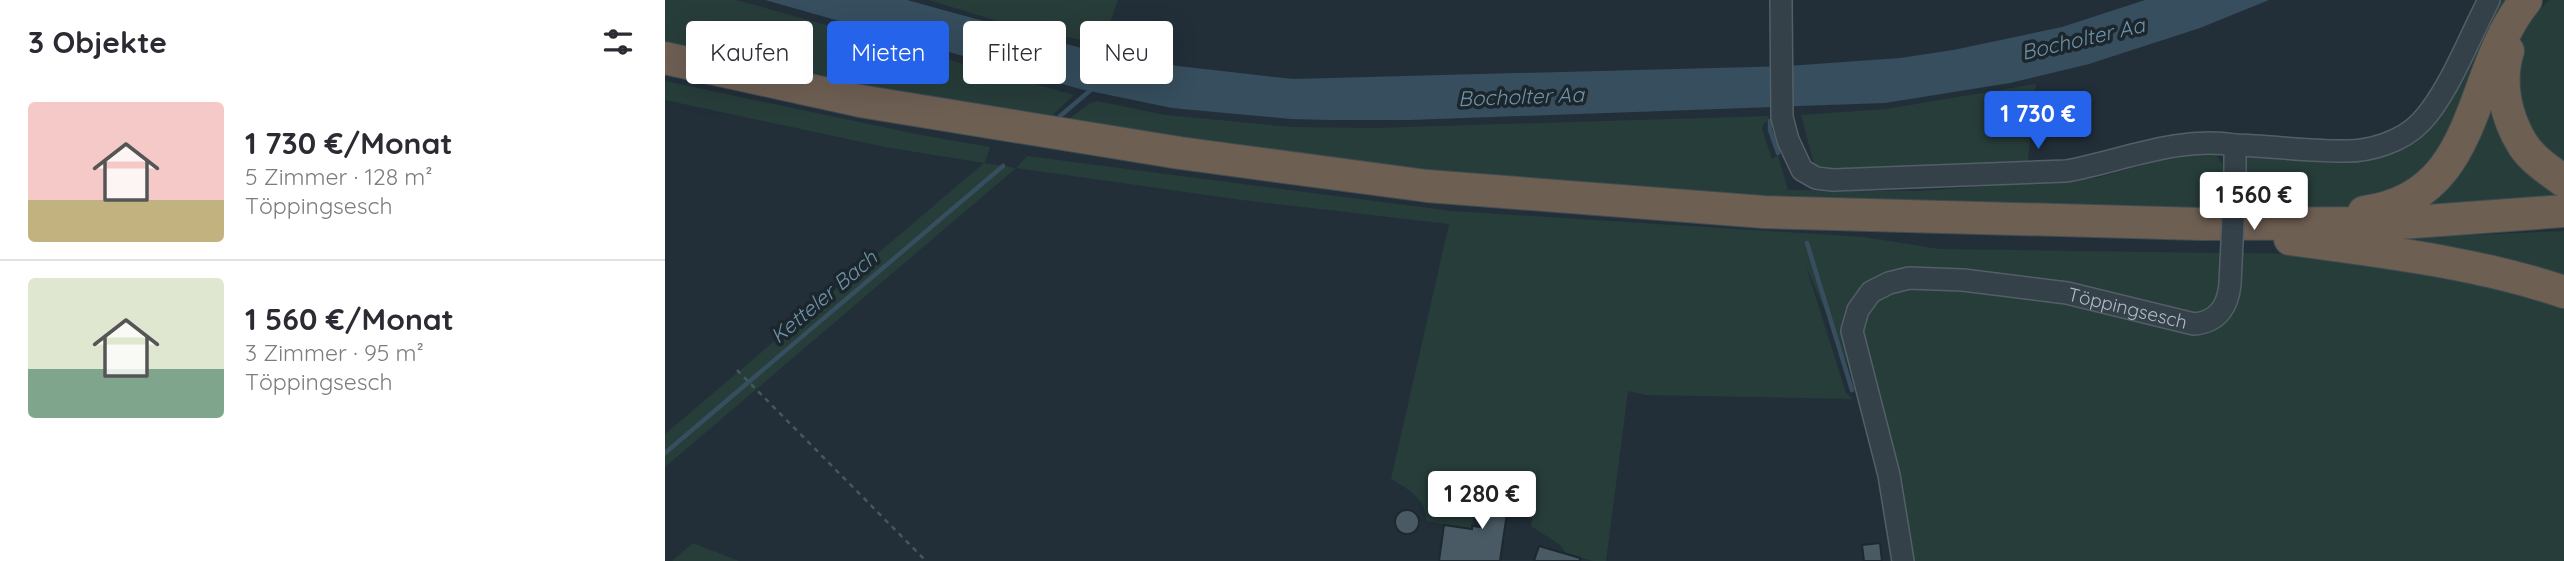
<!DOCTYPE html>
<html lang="de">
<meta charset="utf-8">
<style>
body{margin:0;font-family:Quicksand,sans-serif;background:#f7f7f7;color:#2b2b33;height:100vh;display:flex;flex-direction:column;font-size:26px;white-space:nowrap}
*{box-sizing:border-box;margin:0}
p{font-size:23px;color:#7c7c81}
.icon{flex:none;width:38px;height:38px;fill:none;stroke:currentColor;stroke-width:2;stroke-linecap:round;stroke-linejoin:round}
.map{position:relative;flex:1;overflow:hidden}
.sheet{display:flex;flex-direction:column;background:#fff;width:665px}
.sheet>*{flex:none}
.hud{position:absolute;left:21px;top:21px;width:665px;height:63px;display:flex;gap:14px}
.price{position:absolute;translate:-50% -60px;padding:0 16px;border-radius:7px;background:#fff;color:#222;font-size:23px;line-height:46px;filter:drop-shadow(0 2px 4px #0008)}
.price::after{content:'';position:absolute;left:50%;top:42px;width:21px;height:16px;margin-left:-10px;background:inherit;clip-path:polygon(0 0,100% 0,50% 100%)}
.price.selected{background:#2563eb;color:#fff}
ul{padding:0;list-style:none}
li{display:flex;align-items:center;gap:21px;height:175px;padding:0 28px}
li+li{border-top:2px solid #e1e1e2}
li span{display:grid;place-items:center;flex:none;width:196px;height:140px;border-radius:7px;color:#555}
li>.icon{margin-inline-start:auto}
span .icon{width:84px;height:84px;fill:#fffc;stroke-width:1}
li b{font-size:30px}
h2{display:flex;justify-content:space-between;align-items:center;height:84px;padding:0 28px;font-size:30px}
.chip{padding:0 24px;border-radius:7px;background:#fff;box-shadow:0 7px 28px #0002;font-size:24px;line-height:63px}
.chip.selected{background:#2563eb;color:#fff}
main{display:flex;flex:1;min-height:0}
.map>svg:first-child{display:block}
.green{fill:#273d3a}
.water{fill:#364e5e}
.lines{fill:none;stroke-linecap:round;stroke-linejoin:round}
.stream{stroke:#364e5e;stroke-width:4.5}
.building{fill:#4a5a64;stroke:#1d282f;stroke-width:2}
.minor-casing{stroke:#535f66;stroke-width:24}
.highway-casing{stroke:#404c53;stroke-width:34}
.path{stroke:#455a58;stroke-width:2.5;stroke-dasharray:5 5;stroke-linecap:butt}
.minor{stroke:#354148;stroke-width:21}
.highway{stroke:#6e5f53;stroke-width:32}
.minor-bridge-casing{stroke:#535f66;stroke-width:24;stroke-linecap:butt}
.minor-bridge{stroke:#354148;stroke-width:21}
.labels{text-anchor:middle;stroke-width:7;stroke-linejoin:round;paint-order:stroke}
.street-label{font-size:19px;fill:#b0bcc5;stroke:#1b262d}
.water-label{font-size:21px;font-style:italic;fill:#7192a7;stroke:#1b262d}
</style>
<main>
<section class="sheet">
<h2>3 Objekte<svg class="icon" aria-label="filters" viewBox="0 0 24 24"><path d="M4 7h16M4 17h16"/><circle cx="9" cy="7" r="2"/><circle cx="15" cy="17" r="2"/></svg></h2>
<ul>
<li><span style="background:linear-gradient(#f6c9c9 70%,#c2b280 0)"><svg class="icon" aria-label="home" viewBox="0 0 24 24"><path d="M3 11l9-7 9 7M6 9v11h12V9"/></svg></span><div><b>1 730 €/Monat</b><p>5 Zimmer · 128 m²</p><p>Töppingsesch</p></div></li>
<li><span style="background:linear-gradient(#dfe7d0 65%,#7fa58c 0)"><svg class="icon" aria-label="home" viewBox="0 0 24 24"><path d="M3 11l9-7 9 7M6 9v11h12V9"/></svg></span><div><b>1 560 €/Monat</b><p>3 Zimmer · 95 m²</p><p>Töppingsesch</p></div></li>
</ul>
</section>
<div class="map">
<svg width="1899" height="561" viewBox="0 0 1899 561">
<rect width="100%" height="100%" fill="#222f38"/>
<path class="green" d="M0,0h72l337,95 -28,26 -381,-69z
M264,0h189l-16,45 -108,-25z
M1832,0h21l-70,153 -75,53 -131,6 2,-50 5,-10 148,-10z
M1884,0h15v175l-44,-50 -9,-72 13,-27z
M0,81l256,54 69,12 -5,16 31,5 11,-12 425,55 412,26 75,12 282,4v44l-11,16 -19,5 -175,-39 -92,-11 -27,2 -28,15 -20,27 9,76 -52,-122 40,127 7,6 -207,-4 -18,-4 -22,170h-13l-27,-8 -6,-8 -29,-19 4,-28 -58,-8 -5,39 -46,-8c1,-22 -18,-32 -35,-42l58,-255 -207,-24 -226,-32 -351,299v-33l319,-271 -99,-16 -220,-47z
M1371,84l-9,84 -201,3 -12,-7 -13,-49 85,-6z
M1826,85l70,101 3,22h-161z
M432,101l69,14 126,12 82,1 394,-12 1,4 -5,3 -2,6 10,30 6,-4 10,35 131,1 178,-13 91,-27 28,4 10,14 -4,42 -305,-2 -403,-25 -453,-59 29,-22z
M1899,231v52l-183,-44z
M1576,253l68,1 71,6 184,45v256h-654l-43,-202 -5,-31 18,-31 19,-10 126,6 179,39z
M28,543l46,18h-67z"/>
<path class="water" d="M100,0h142l196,54 75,12 115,13 494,-13 113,-8 53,-8 109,-23 83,-27h124l-69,28 -111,36 -79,19 -125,20 -475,17h-80l-39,-1 -119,-11 -92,-19z"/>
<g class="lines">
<path class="stream" d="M394,117l34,-29
M1105,121v9l8,23
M1142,243l45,147
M0,453l338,-287"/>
</g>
<path class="building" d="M823,486l11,1v6l24,3 -3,20 -13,-3 -7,48h-61l5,-36 28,4v-3l8,1z
M730 522a12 12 0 1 1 24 0a12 12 0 1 1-24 0Z
M1215,543l2,18h-18l-2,-16z
M874,546l41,12v3h-46z"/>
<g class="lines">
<defs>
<g id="minor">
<path d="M1116,0l1,117 6,23 14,30 14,8 17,2 233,-9c56,-10 110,-35 169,-26v33"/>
<path d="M1570,145c35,1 71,6 107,6 27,1 60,-9 79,-29 27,-28 49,-86 68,-122"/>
<path id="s1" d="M1238,561l-14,-86 -37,-144 6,-21 13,-18 18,-9 20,-5 54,2 104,13 127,31c24,-2 34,-18 36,-40"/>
</g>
<path id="highway" d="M1843,51c-10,32 -2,67 15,94 10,15 27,26 41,36
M0,58l195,43 320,52 247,33 337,26 437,12 199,-1 164,-12
M1699,212c118,-15 102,-139 162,-212
M1625,239c93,13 185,23 274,53"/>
</defs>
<use href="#minor" class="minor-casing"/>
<use href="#highway" class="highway-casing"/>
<path class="path" d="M72,370l189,191"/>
<use href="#minor" class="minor"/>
<use href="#highway" class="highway"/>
<defs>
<path id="minor-bridge" d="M1565,284l5,-106"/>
</defs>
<use href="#minor-bridge" class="minor-bridge-casing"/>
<use href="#minor-bridge" class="minor-bridge"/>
</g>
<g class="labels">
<g class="street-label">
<text dy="7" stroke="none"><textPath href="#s1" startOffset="542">Töppingsesch</textPath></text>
</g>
<g class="water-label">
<text transform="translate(1418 39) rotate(-13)" y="7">Bocholter Aa</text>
<text transform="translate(856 97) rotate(-2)" y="7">Bocholter Aa</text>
<text transform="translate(159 297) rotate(-40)" y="7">Ketteler Bach</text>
</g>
</g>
</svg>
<b class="price selected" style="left:1373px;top:151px">1 730 €</b>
<b class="price" style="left:1589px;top:232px">1 560 €</b>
<b class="price" style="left:817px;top:531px">1 280 €</b>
<div class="hud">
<a class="chip">Kaufen</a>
<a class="chip selected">Mieten</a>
<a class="chip">Filter</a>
<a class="chip">Neu</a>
</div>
</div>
</main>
